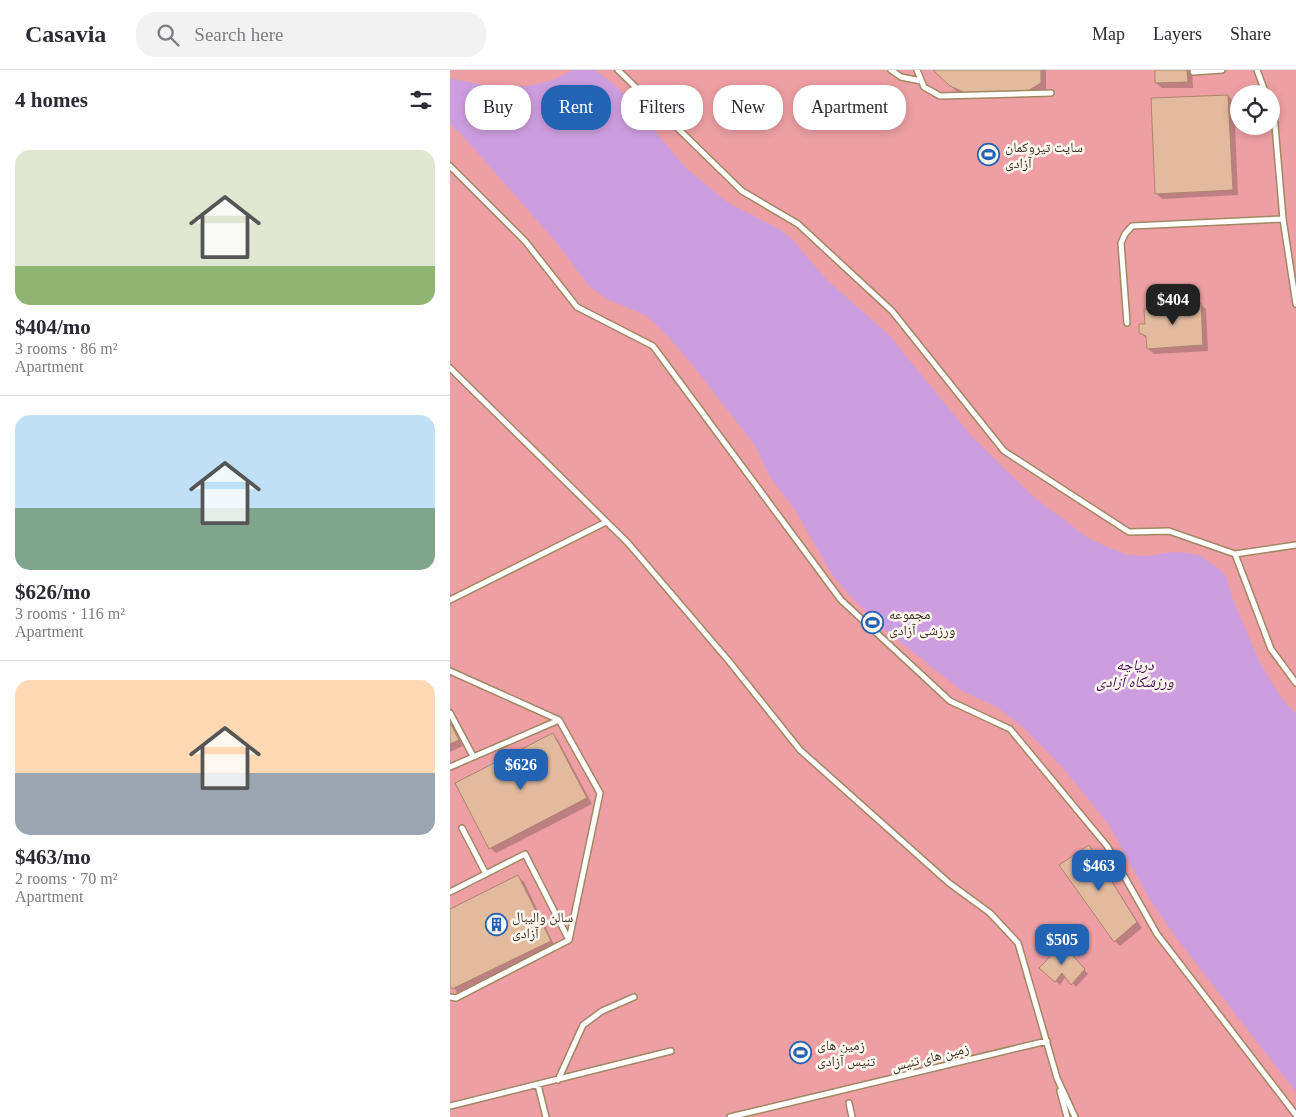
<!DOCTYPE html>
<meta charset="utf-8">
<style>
body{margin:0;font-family:"Times New Roman","Noto Naskh Arabic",serif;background:#f2f2f3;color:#2b2b33;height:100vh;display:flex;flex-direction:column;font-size:19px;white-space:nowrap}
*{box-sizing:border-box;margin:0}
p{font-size:16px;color:#7c7c81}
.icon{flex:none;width:28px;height:28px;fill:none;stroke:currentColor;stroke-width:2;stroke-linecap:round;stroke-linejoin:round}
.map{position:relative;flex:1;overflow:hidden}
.panel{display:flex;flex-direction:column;background:#fff;width:450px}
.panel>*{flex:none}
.hud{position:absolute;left:15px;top:15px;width:475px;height:45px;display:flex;gap:10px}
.tools{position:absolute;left:780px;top:15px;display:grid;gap:10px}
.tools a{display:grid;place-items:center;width:50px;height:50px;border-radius:50%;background:#fff;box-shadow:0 2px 8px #0003;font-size:25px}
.price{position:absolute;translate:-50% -42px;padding:0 11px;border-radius:10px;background:#2363b4;color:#fff;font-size:16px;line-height:32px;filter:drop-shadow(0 1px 2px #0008)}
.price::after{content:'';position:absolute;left:50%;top:30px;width:15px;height:11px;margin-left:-8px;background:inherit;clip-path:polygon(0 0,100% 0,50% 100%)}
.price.active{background:#222;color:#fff}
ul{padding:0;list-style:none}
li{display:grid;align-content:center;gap:10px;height:265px;padding:0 15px}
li+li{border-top:1px solid #e1e1e2}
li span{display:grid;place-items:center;height:155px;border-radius:15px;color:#555}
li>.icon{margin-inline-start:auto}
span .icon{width:90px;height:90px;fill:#fffc;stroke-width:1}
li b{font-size:21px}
h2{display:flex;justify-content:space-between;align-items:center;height:60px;padding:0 15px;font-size:21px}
.pill{padding:0 18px;border-radius:20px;background:#fff;box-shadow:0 2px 8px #0003;font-size:18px;line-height:45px}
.pill.active{background:#2363b4;color:#fff}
header{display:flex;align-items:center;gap:30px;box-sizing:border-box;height:70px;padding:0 25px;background:#fff;border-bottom:1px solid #e1e1e2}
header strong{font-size:24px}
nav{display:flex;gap:28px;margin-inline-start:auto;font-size:18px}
.search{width:350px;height:45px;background:#f2f2f3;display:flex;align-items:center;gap:12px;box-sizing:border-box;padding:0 18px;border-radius:20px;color:#7c7c81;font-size:19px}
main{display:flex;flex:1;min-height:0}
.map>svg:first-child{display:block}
.green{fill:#ed9fa3;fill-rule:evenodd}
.water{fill:#cd9edf}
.shadow{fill:#0003}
.building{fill:#e2ba9e;stroke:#ac856b}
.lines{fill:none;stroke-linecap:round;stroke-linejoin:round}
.service-casing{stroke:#a18762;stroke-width:8}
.service{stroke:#fff;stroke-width:5}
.labels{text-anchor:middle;stroke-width:5;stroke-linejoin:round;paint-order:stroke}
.poi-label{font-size:14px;fill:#3c3121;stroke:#fcf6ee;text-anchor:start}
.street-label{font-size:14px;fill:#3c3121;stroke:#fcf6ee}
.water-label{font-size:15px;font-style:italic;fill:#420454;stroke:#fcf6ee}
</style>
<header>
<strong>Casavia</strong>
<div class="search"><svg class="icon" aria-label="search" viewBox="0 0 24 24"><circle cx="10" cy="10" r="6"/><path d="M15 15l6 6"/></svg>Search here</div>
<nav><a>Map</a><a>Layers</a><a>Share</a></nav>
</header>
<main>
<section class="panel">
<h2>4 homes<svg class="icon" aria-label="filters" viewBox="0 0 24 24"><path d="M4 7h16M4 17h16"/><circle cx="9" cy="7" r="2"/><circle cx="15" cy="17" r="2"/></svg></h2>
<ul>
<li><span style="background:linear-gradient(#dfe7d0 75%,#8fb573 0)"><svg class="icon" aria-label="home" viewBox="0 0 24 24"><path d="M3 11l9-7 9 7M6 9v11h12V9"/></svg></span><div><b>$404/mo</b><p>3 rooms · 86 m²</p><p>Apartment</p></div></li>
<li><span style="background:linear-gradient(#bfe0f5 60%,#7fa58c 0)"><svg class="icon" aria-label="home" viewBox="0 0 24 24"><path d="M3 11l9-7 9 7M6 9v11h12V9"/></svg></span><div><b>$626/mo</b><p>3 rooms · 116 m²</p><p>Apartment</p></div></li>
<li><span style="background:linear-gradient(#ffd9b3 60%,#9aa5b1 0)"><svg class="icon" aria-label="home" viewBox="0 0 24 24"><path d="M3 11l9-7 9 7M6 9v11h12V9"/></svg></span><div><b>$463/mo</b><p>2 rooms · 70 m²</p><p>Apartment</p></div></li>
</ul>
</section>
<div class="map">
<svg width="846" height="1047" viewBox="0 0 846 1047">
<rect width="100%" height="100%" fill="#fde6c7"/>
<path class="green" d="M0,0h846v1047h-846zM789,24h32v32h-32z"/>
<path class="water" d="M122,0h23l22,17 69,81 41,34 54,28 11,9 34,40 63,56 84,103 62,60 53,40 19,9 21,8 21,1 23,-4 17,1 12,3 17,12 8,8 7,24 26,61 23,38 14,15v378l-118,-152 -28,-40 -41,-75 -47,-58 -38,-39 -27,-21 -35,-16 -78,-62 -29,-28 -22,-25 -38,-66 -24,-31 -17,-35 -65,-83 -24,-28 -20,-18 -38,-16 -18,-13 -34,-45 -94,-107 -11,-10v-46c41,10 85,16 122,-8z"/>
<path class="shadow" d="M484,0h112v19l-14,8 -57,2 -19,-8z
M706,0h36l1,18h-31l-6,-5z
M778,26l6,5 4,94 -76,4 -6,-6z
M750,234l6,5 2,42 -54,3 -6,-5 -2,-11 -5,-5 14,-23z
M0,650l13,26 -13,6z
M103,664l5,6 34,64 -96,49 -6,-5z
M639,777l53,81 -22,18 -5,-5z
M68,807l6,5 31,65 -97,47 -8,-12v-72z
M612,876l26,28 -12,13 -10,-11 -6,9 -15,-13z"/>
<path class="building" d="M483,0h108v13l-15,9 -58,2 -18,-8z
M705,0h32l1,12 -33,1z
M778,25l5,95 -78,4 -4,-96z
M751,233l2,42 -56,4 -1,-13 -7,-3v-9h6l-1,-15 10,-1v-4z
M0,653l9,17 -9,4z
M103,663l34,65 -98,51 -34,-66z
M639,775l48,77 -23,20 -55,-77z
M68,805l33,66 -99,48 -2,-4v-76z
M612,874l23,25 -14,16 -9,-12 -7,9 -16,-14z"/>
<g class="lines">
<defs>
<path id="service" d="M168,0l124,121 56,33 94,87 112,140 125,81 40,-1 66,23 61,-9
M441,0l10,7 20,4
M467,0l7,17 16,9 111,-3
M807,0l9,24
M743,2l29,-2
M821,36l3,8 9,105 13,85
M0,96l75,75 52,66 76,39 188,254 109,101 60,28 97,117 50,88 139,181
M677,253l-6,-80 4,-9 7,-8 151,-7
M0,298l178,175 100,117 72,90 149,133 41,30 28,30 39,135 18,39
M785,484l36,95 25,34
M0,530l156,-78
M0,601l109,49 41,73 -31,147 -113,58 -6,-1
M0,643l23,43
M0,697l109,-47
M12,758l24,46
M0,822l75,-38 44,86
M108,1010l25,-55 19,-14 32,-14
M88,1015l8,32
M610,1021l7,26
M399,1033l3,14
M0,1036l221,-55
M280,1047l317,-76"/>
</defs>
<use href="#service" class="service-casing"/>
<use href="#service" class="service"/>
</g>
<defs>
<symbol id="stadium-ring" viewBox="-11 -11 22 22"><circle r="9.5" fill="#fcf6ee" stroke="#2363b4" stroke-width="1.5"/><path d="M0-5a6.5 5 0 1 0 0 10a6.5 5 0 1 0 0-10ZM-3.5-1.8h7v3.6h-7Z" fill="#2363b4"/></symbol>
<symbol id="building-ring" viewBox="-11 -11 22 22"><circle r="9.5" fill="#fcf6ee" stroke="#2363b4" stroke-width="1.5"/><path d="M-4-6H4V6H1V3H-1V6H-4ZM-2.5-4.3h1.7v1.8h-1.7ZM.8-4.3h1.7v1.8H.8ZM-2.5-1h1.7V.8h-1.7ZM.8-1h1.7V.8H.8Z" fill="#2363b4"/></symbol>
</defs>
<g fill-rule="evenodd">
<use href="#stadium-ring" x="526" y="72" width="25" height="25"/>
<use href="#stadium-ring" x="410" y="540" width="25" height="25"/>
<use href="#building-ring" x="34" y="842" width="25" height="25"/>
<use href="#stadium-ring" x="338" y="970" width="25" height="25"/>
</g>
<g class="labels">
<g class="poi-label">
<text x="555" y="82">سایت تیروکمان<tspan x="555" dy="16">آزادی</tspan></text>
<text x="439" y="549">مجموعه<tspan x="439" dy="16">ورزشی آزادی</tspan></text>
<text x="62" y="852">سالن والیبال<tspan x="62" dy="16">آزادی</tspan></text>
<text x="367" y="980">زمین های<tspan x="367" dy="16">تنیس آزادی</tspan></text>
</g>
<g class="street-label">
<text transform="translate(480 987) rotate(-14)" y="5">زمین های تنیس</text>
</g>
<g class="water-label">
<text x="685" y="600">دریاچه<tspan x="685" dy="17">ورزشگاه آزادی</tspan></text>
</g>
</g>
</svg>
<div class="tools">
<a><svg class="icon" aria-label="locate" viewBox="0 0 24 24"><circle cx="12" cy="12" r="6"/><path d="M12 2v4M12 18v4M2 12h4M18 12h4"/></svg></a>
</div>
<b class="price active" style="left:723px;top:256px">$404</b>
<b class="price" style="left:71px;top:721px">$626</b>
<b class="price" style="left:649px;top:822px">$463</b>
<b class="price" style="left:612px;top:896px">$505</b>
<div class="hud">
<a class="pill">Buy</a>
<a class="pill active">Rent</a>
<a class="pill">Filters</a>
<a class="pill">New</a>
<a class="pill">Apartment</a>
</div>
</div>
</main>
